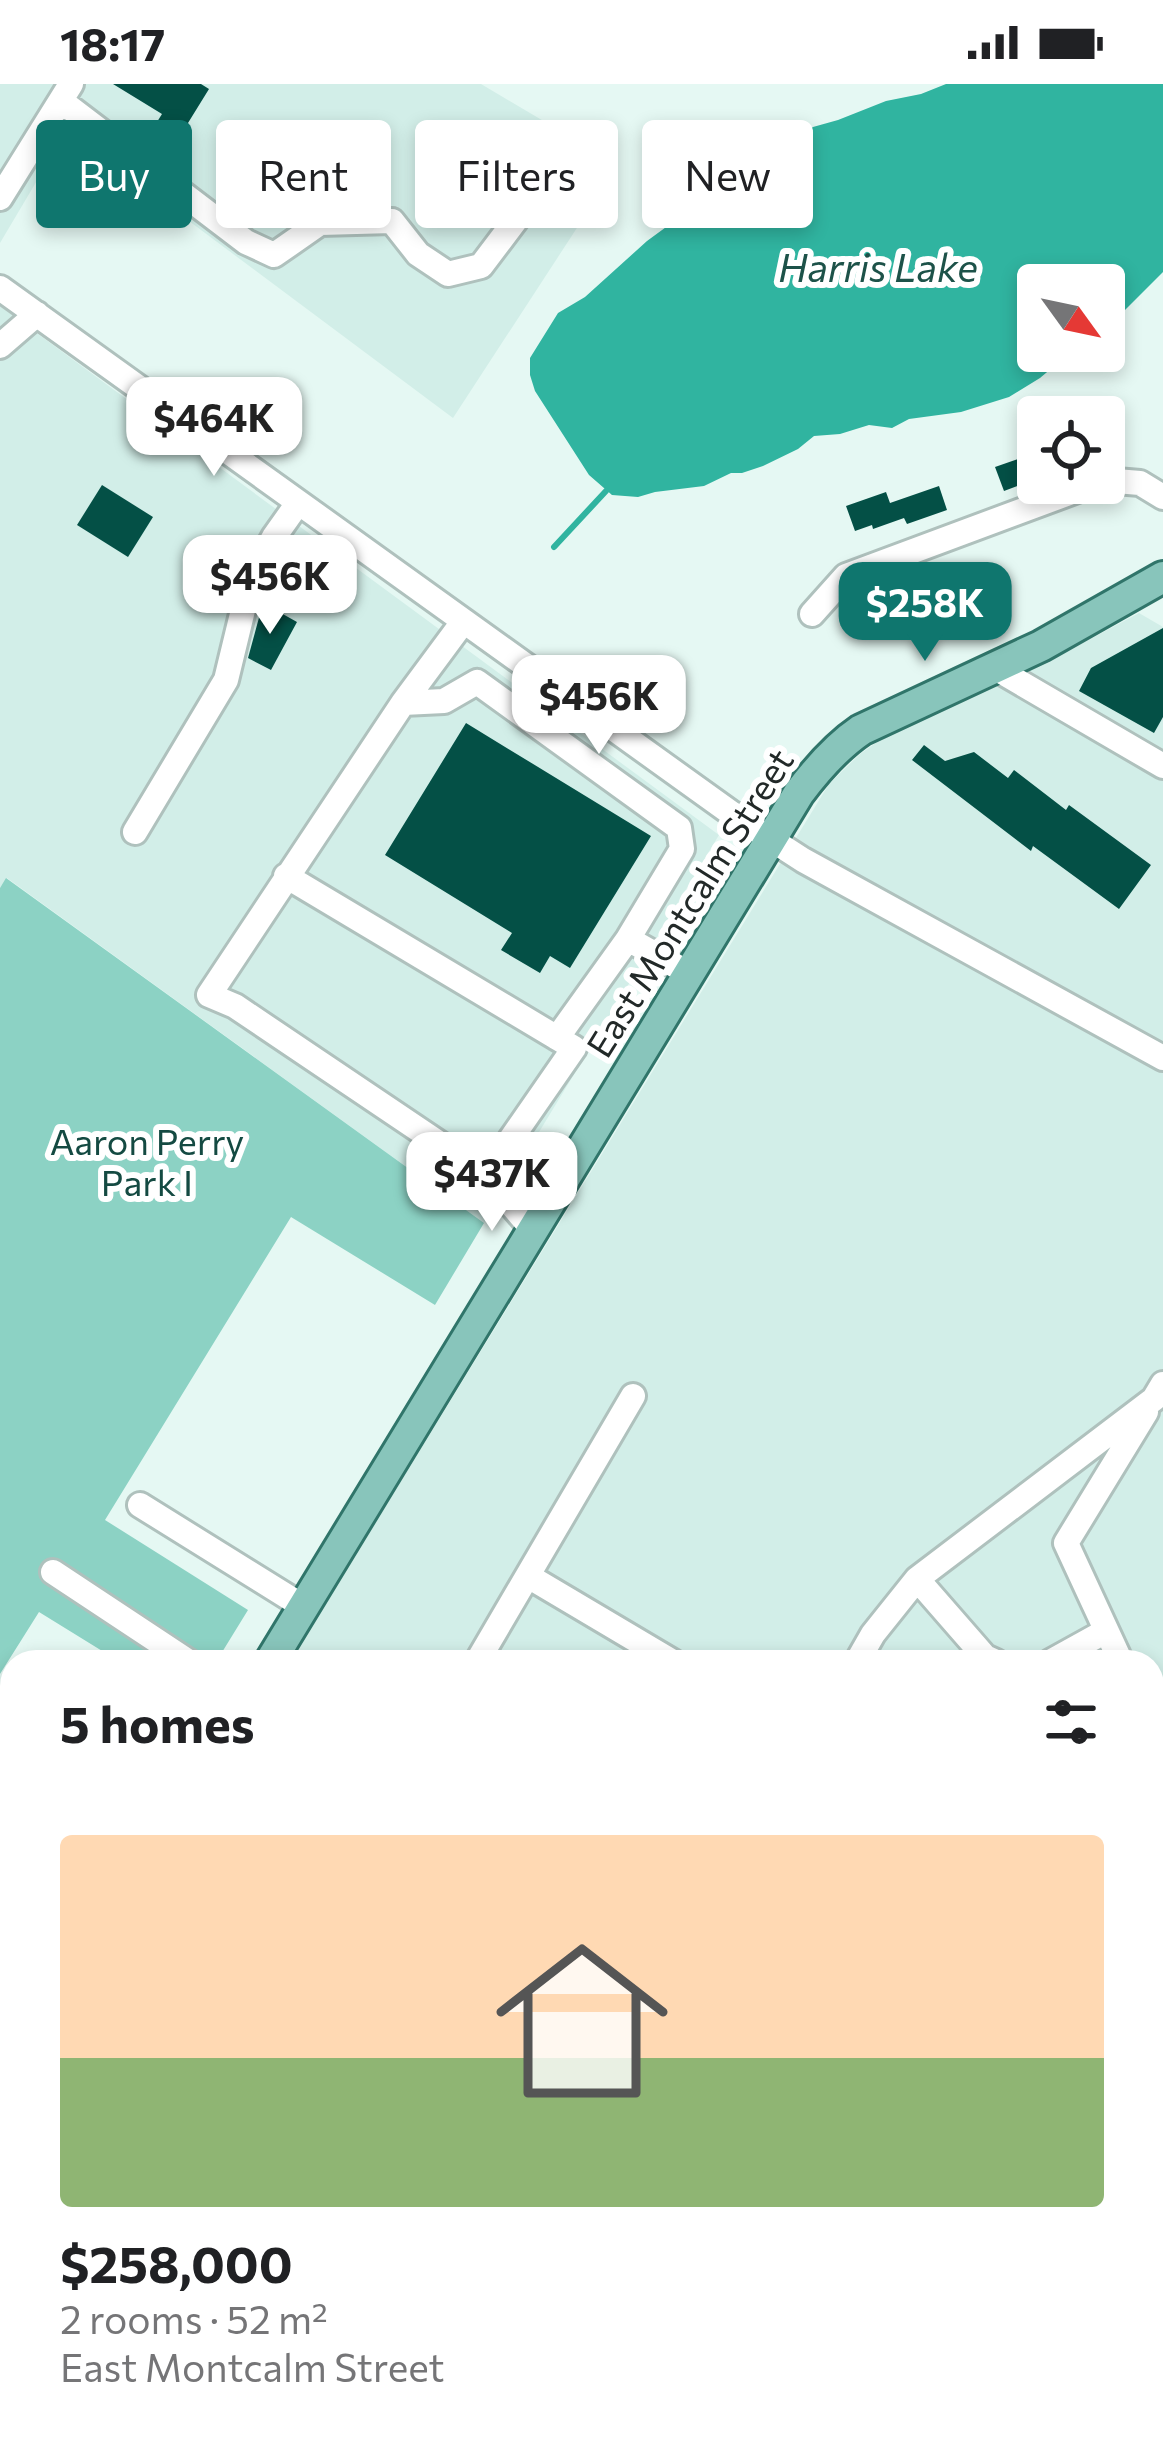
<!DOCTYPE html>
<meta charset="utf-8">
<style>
body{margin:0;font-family:Commissioner,sans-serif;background:#f2f2f2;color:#202124;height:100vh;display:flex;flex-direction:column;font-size:45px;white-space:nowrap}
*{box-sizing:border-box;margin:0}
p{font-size:39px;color:#757577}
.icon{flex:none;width:66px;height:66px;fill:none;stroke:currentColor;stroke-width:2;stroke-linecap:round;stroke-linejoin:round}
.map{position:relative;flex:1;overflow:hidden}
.drawer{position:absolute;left:0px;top:1566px;width:1164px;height:804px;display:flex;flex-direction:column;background:#fff;border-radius:36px 36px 0 0;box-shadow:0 6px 18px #0003}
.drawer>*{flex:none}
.banner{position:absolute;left:36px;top:36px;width:1092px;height:108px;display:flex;gap:24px}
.needle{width:78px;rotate:123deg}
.buttons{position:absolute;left:1017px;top:180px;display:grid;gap:24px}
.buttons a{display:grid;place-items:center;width:108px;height:108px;border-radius:12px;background:#fff;box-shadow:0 6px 18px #0003;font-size:60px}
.price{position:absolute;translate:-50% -102px;padding:0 27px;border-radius:24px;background:#fff;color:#222;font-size:39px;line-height:78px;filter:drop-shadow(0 3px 6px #0008)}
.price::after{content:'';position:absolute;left:50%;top:72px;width:36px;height:27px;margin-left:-18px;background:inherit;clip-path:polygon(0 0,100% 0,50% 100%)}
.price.current{background:#0f766e;color:#fff}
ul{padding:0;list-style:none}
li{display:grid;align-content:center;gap:24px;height:636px;padding:0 60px}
li span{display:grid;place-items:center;height:372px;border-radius:12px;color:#555}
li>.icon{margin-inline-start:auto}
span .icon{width:216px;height:216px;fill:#fffc;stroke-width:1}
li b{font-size:51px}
h2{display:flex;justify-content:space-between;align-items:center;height:144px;padding:0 60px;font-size:51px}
.tag{padding:0 42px;border-radius:12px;background:#fff;box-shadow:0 6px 18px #0003;font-size:42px;line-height:108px}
.tag.current{background:#0f766e;color:#fff}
.status{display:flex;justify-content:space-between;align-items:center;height:84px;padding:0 60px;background:#fff;direction:ltr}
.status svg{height:33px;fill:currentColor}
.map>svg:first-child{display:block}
.built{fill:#d2eee8}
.green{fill:#8cd2c4}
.water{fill:#30b4a0}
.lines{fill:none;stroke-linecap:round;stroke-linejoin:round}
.stream{stroke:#30b4a0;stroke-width:6}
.building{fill:#045046}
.minor-casing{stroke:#afc1bd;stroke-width:30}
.major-casing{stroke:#30756a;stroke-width:36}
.path{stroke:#a0afab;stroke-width:3;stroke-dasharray:9 6;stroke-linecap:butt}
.minor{stroke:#fff;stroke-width:24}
.major{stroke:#88c5bb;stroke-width:30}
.labels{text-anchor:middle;stroke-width:12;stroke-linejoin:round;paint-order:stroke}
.street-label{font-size:36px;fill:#222928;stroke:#fff}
.park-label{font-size:36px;fill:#144a42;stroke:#fff}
.water-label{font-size:39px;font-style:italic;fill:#1d5249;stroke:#fff}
</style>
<div class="status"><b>18:17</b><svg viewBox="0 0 49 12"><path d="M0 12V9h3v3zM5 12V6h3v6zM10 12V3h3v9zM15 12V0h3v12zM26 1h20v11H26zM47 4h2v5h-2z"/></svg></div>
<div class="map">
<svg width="1163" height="2370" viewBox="0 0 1163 2370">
<rect width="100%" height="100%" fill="#e5f8f3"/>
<path class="built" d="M0,0h481l137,81 -165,253 -386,-288 -67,113z
M0,222l719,529 -235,388 -477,-345 -7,10z
M1139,529l24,14v1827h-1163v-312l12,-20v320h1140v-780h-862l539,-878 31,-30 20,-14 173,-81z"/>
<path class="green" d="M6,794l478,345 -49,82 -144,-88 -186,303 143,90 -32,52h-96l-81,-50 -39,62v-786z"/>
<path class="water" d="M946,0h217v188l-47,47 -2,15 -10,-4v-45h-66v66h34l-32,27 -31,19 -48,15 -52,7 -17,9 -23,-3 -29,9 -26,2 -16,13 -35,17 -21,7h-11l-27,13 -49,6 -17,5 -26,-2 -23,-20 -54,-84 -5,-16v-17l28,-45 27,-16 62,-56 41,-30 30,-15 12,-3 10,-17 73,-49 25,-7 48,-19 35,-7z"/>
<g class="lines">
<path class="stream" d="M554,463l52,-56"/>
</g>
<path class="building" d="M113,0h88l8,5 -34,55 -23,-14 10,-16z
M440,43l78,18 -3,10 -6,4 -4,8 4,14 -3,13 -36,-8 -4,18 -19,-5 4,-18 -22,-5z
M1038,368v26l-34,13 -9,-24z
M102,401l51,32 -25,40 -51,-32z
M939,402l8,24 -40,14 -3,-6 -31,11 -1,-4 -17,6 -9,-25 40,-14 4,11z
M263,519l34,19 -26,48 -23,-12z
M1163,544v89l-9,16 -75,-42 12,-23z
M466,639l185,113 -81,132 -20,-12 -10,17 -39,-23 11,-17 -127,-78z
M924,661l21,16 29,-9 34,26 6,-8 52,40 3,-5 82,60 -32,44 -86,-63 -2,5 -119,-91z"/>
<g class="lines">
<defs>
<path id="minor" d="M61,17l185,141 28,13 46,-32 72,-2 26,33 30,20 33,-8 37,-49 19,-45 -16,-2
M0,114l71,-114
M0,204l738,530 65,42 360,198
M0,262l37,-32
M1104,396l36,3 23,14
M812,530l34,-38 250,-93
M995,584l168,98
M403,619l41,-2 33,-19 202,146 3,21 -54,90
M135,748l91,-152 24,-99 24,-44 24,-34
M286,792l288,172 -88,127 -251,-169 -26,-11 194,-292 60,-81
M557,954l71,-99 62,35
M486,1091l47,55
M140,1421l164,102
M53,1488l136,90
M528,1492l145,86
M917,1495l68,78 11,5
M477,1578l156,-266
M857,1578l16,-28 44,-55 237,-180 9,-15
M1050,1578l56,-31
M1121,1578l-55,-119 80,-131
M1152,1644l11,24
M0,1858l12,3
M1152,1964l11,-19"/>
<path id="major" d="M270,1578l529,-869c18,-24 37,-46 62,-63l180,-84 122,-69
M0,2022l12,-19"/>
</defs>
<use href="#minor" class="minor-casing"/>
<use href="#major" class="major-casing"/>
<path class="path" d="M184,2358l14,12"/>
<use href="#minor" class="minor"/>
<use href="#major" class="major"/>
</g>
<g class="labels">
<g class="street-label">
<text transform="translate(690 819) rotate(-58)" y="13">East Montcalm Street</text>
</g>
<g class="park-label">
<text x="147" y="1071">Aaron Perry<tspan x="147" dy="41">Park I</tspan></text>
</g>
<g class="water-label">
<text x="878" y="198">Harris Lake</text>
</g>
</g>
</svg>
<div class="buttons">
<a><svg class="needle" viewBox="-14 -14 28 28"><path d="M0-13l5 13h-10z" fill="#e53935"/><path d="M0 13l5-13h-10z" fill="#757577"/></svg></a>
<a><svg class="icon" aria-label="locate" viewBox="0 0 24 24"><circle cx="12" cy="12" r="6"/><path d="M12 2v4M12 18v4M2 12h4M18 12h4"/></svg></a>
</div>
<b class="price" style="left:214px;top:395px">$464K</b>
<b class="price" style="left:270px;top:553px">$456K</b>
<b class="price current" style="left:925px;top:580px">$258K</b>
<b class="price" style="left:599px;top:673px">$456K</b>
<b class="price" style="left:492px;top:1150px">$437K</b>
<div class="banner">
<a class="tag current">Buy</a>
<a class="tag">Rent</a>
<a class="tag">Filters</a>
<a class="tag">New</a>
</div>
<section class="drawer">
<h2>5 homes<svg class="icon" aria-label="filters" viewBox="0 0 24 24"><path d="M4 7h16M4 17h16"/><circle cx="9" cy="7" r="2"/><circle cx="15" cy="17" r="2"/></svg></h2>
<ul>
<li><span style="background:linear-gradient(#ffd9b3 60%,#8fb573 0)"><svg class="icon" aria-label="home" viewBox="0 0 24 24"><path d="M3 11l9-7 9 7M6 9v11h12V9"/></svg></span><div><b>$258,000</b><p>2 rooms · 52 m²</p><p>East Montcalm Street</p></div></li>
</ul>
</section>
</div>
